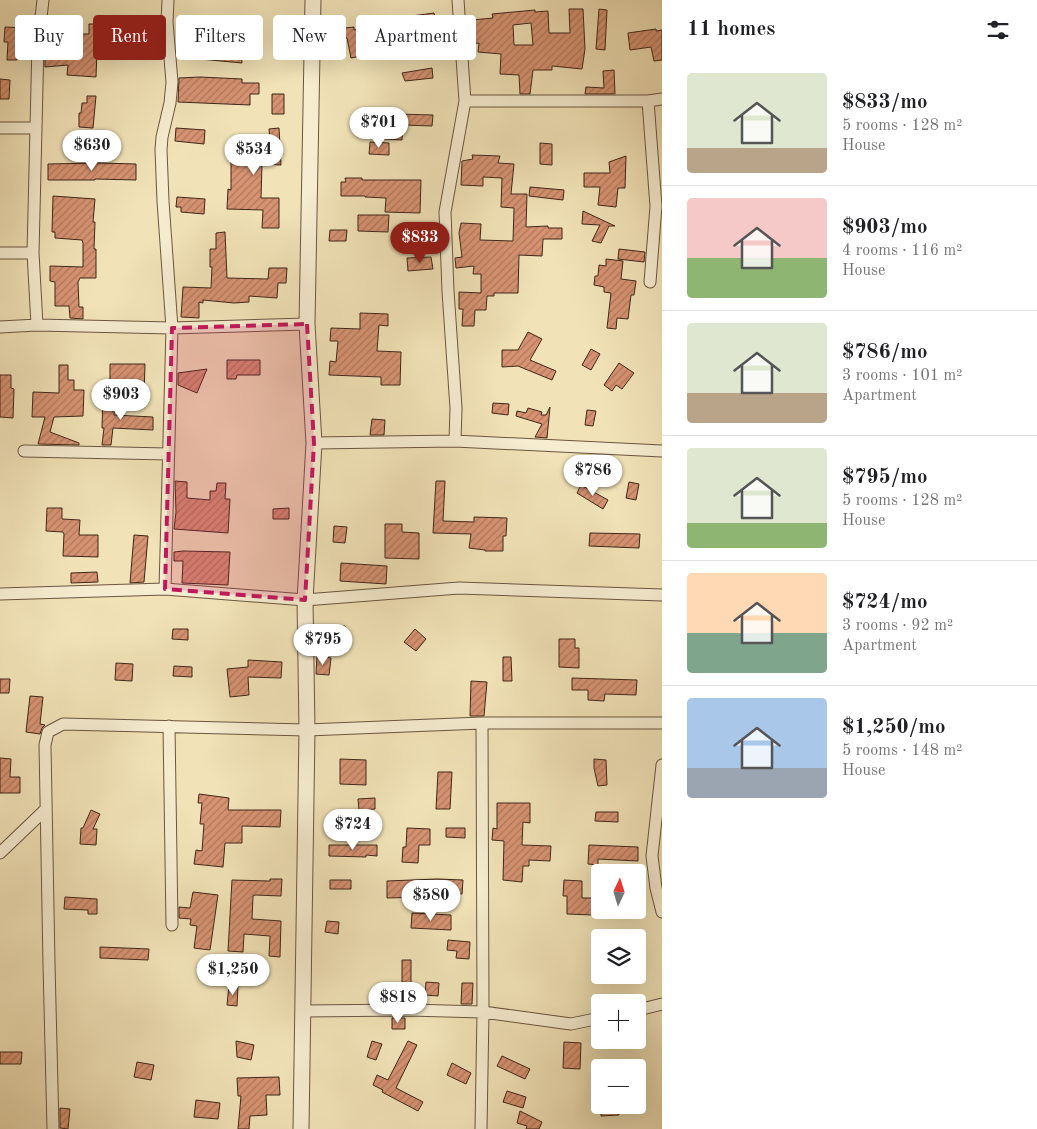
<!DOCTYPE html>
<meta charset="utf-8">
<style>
body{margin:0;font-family:"Old Standard TT",serif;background:#f6f6f6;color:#202124;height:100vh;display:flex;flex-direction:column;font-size:19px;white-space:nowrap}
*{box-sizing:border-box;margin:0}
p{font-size:16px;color:#757577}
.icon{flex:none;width:28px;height:28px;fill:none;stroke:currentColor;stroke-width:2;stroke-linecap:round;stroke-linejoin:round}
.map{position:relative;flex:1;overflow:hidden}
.panel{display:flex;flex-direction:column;background:#fff;width:375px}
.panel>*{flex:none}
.top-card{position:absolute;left:15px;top:15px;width:475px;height:45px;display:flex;gap:10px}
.needle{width:32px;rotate:4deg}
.fabs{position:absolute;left:591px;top:864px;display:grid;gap:10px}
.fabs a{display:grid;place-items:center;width:55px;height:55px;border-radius:5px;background:#fff;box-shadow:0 5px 20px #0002;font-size:25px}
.price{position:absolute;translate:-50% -42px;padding:0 11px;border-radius:18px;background:#fff;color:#222;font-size:16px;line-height:32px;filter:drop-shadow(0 1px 2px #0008)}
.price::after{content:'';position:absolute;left:50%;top:30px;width:15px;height:11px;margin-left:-8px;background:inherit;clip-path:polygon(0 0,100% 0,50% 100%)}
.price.active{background:#8f2418;color:#fff}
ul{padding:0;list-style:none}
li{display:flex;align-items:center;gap:15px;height:125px;padding:0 25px}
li+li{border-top:1px solid #e0e0e0}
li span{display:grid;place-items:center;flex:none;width:140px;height:100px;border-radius:5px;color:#555}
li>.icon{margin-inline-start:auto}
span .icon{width:60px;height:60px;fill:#fffc;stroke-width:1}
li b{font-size:21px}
h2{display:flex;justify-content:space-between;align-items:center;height:60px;padding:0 25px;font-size:21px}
.tag{padding:0 18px;border-radius:5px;background:#fff;box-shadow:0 5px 20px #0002;font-size:18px;line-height:45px}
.tag.active{background:#8f2418;color:#fff}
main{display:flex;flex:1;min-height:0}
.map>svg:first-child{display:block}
.building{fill:url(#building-hatch);stroke:#3e2717;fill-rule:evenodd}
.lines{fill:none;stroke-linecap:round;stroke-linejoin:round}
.minor-casing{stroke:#6b563f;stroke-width:13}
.tertiary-casing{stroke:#6b563f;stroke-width:17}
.minor{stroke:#f6ecd0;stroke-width:11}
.tertiary{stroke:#f6ecd0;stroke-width:15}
.marked{fill:#c2185b;fill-opacity:0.2;stroke:#c2185b;stroke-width:4;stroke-dasharray:10 6;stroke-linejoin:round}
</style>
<main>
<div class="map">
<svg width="662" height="1129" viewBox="0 0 662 1129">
<defs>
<pattern id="building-hatch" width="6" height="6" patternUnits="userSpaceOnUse" patternTransform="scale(1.25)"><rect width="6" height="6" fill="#d79372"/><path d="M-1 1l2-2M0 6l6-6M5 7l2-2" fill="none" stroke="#b0785d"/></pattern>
</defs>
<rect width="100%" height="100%" fill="#f1e2b7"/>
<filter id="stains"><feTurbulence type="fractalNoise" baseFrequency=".004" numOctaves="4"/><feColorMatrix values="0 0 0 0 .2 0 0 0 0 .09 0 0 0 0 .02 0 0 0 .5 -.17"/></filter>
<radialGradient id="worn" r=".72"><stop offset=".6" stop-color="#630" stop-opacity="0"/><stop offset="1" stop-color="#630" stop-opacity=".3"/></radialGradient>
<path class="building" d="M569,9h14l2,40 -3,20 -30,-3v4h-19l-3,24h-10l-1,-19 -19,-1 1,-20 -23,-2 1,-9 -10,1 -1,-13h6l-2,-11 21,-2 -1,-4 43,-4v2l13,-1 1,22h21zM531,23l2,22h-19l-1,-20z
M599,9l8,1 -2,40 -9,-1z
M434,13l2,10 -36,5 4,18 -18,4v1l-35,7 -4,-20 -25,-1v-4l9,-2v-7h14v4l9,-1v3l19,-3v-2l31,-8z
M204,23l15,2 -1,19h9l-1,7 15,1 1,11 -42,-4z
M89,24h9l-2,53 -29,-2 1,-10 -23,2v-16l29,-2 1,-15h14z
M5,27l20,1v14h-7l-1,18h-10l1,-18h-4z
M656,29v2l6,-1v30l-8,1 -3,-14 -21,3 -2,-17z
M432,68l1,10 -28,3 -3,-8z
M614,70l1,24h-30l1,-7 18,1 -1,-17z
M200,77l42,2v4h17v11h-9v11l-72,-3 1,-24z
M0,79l10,1 -1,19h-9z
M272,94h12v20h-12z
M87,96h9l-3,32 -14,-1v-14h2l1,-10h5z
M395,114l38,1 -1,11 -29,-1 -1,15 -18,-1 -1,-22 12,-1z
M176,128l29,2 -1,14 -29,-3z
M279,128l2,37 -19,-1 -1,34h18v30h-17l1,-18 -36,-1 1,-20 3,1v-51l39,1 -1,-11z
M370,142l19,1v12l-20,-1z
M540,143l12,1v21l-12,-1z
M472,155l28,1 -2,7 16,1 -3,30h16l-1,33 22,-1v2h14v11h-19l-1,17 -23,-1 -1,38h-24v3h-7l-1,14h-11l-1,16h-12l1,-17h-4v-17l22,1v-19h-8l1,-8 -18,2 -1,-10 7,-1 -3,-24 2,-10 20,1 -1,16 33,1 1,-33 -13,-1 1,-29 -19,-1v9l-22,-1 1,-24 11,-2z
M626,156l-1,32h-7l-2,19 -18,-2 2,-18h-16v-14h26l-1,-11z
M98,163l38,1v16l-41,-1v1h-47v-16z
M345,178h17v2h59l-1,33 -35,-1 1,-14 -21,-1v-1h-24v-14h5z
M530,187l34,3 -1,10 -34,-4z
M53,196l42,3 -2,23h2l-1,27h2v29h-16l-2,4 1,25h4v12l-13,-1 -1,-12h-14v-24l-5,-1v-15l33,1v-24l-1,-3 -27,-2v-6h-3z
M177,197l28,2 -1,15 -23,-2v-5h-5z
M583,211l32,15h-6l-8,17 -9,-2 8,-16 -18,-1z
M358,215h31l-1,17 -30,-1z
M330,230h17l-1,11h-17z
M225,232l2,46 41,1 1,-11h18l-1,15h-8l-1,15 -28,-2v6l-15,1 -31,-3v3l-4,-1v16l-18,-1 2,-30 28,1 1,-21h-2v-18h6v-16z
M619,249l26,3 -1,10 -26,-3z
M431,257l2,12 -25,2 -1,-13z
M606,259l17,2 -2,18 15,2 -2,14h-3l-3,24 -11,-1 -1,11 -9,-1 4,-35 -7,-1v-5l-10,-2 1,-9h3l1,-11 7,1z
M360,313l28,1v12l-9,-1 -2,26 24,1 -1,33h-19v-8l-52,-2 1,-14 6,1 2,-21h-8l1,-13 29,1z
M528,332l14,7 -12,21 26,11 -4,9 -34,-14 -16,1v-17h16z
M591,349l9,5 -9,16 -9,-5z
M227,360h33v15h-23l-1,4h-9z
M619,363l15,10 -12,16 -6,-4 -4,6 -8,-6z
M110,364h35l-1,32 -34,-1z
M59,365h9v15h6v10h10l-1,26 -29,1 -4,15 29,11v2l-41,-1 7,-27h-13l1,-25 26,1z
M207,369l-10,24 -19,-8v-12z
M0,375h11v13l3,1 -1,29 -13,-1z
M103,396h12l-1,19 39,2v13l-40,-2 -2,17h-9l2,-17h-2z
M493,403l16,1 -1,11 -16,-2z
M550,407l-3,31 -12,-1 7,-13 -26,-8 1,-5 9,2 2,-5 14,4 -1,3h5z
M587,410l9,1 -3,15 -8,-1z
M372,419l13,1 -1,15h-14z
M175,481l12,1v16l23,2v-9h6l1,-8h9l-1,16h5l-2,34 -54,-4 2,-17z
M436,481h9l-2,40 31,1v-5l33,1 -1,18h-3v15h-18v-1l-16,-2 2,-14 -38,-1z
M629,482l10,2 -3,16 -10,-2z
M581,485l27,15 -5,9 -26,-16z
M47,508h15v11l18,1 -1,15h19v22l-35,-1 1,-22 -1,-2 -17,-1z
M289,508v11h-16v-10z
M385,524h17v8l17,1v26l-34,-1z
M334,526l13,1 -2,16 -12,-1z
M590,533l50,1 -1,14 -50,-2z
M134,535l14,1 -4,46 -14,1z
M183,551l47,1 -2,33 -46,-2 1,-22h-9v-9z
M341,563l46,3 -1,18 -46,-3z
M97,572l1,10 -27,1v-10z
M334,626h11v27h-11z
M173,629h15v11l-16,-1z
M415,629l11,10 -10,12 -12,-9z
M559,639h16v9h4v20l-20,-1z
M317,656l14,2 -2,17 -13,-1z
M503,657h8l1,24h-9z
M248,660l34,2 -1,16 -33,-1 1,18 -19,2 -3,-28 21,-2z
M116,663l17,1 -1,17 -17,-1z
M174,666l18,1v10l-19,-1z
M572,678l65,2 -1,15 -31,-1 -1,7 -16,-1v-10h-16z
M0,679h10l-1,14h-9z
M471,681l16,1 -3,34h-14z
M30,696l13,1 -3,27 5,1 -3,3 -2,6 -14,-2z
M0,758l11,1 -1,18h10v16h-20z
M340,759l26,1v25l-26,-1z
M594,759l12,1 1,25 -9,1 -4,-18z
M438,772h14l-2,37h-14z
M199,794l30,4 -1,12h53l-1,17 -38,-1v17h-17l-2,24 -29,-3 2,-14 6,1 2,-27h-4l2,-21h-4z
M375,798v11l-16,1 -1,-11z
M497,803h33v20l-7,-1 -1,23 29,1 -1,15 -21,-1v6h-6l-1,16 -19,-2 1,-39 -12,-1 1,-12 4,1z
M91,810l9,4 -7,15h4l-1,16 -16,-1 1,-16h2z
M596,812h22v10l-23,-1z
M407,828l23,1v16h-11l-1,18 -16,-1 1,-15h3z
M446,828h19v10l-19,-1z
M329,845h48v11l-11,-1v2l-37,-1z
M589,845l49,2v14l-40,-2v6l-10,-1z
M270,879h12l-1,17 -26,-1 -2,1 -1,23 29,2 -1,36 -11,-1 1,-20 -26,-2 -1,18 -15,-1 4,-71 38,1z
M437,879l26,1 -1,14 -37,-2v5l-38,1v-17z
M330,880h21v9h-21z
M564,880l18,1v17h12l-1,17 -26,-1v-18h-4z
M193,892l25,3 -8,55 -16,-2 3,-22 -7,-1 1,-6 -12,-1v-11l11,1z
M65,897l32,2v15h-9v-4l-24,-1z
M412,913l39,2v15l-40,-2z
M327,921l12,1 -1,12 -13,-2z
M448,940l22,2 -1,17 -13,-1 1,-7 -10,-1z
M100,947l49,2 -1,11 -48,-2z
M402,960h9v23l-9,-1z
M426,982l13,1 -1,13 -13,-1z
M462,983h11l-1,21h-11z
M229,985l9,1 -1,20 -10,-1z
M392,1018h13v11h-13z
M236,1041l18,4 -3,15 -14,-3z
M372,1041l10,3 -6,16 -9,-3z
M408,1041l9,4 -21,43 27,14 -5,9 -36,-19 1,-2 -10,-5 4,-10 11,5z
M564,1042l17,1 -1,26 -17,-1z
M0,1052h22l-1,12h-21z
M502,1056l28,13 -5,10 -28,-13z
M137,1062l17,3 -3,15 -17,-3z
M452,1063l19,10 -5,11 -19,-9z
M279,1077l1,18h-14l1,20 -17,1 -1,13h-11l3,-33h-3l-1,-18z
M507,1091l19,6 -3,11 -20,-6z
M196,1100l24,3 -2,16 -24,-2z
M601,1105h17l1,10 -18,1z
M60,1108l10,1 -2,20 -8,-1z
M520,1111l22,11 -3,7h-13l1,-3 -10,-3z"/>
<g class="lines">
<defs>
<path id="minor" d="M465,101h183l14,-2
M648,101l8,105 -6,76
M0,128h36
M0,253h33
M37,325l-4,-72 5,-210 5,-43
M0,327l37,-2 135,3 135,-4
M455,441l1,-33 -8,-117 -3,-79 20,-111 -7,-101
M314,443l141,-2 207,10
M24,451l144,3
M165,589l140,11 154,-12 203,7
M0,594l165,-5 7,-261 -9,-127 -2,-51 1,-13 8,-34 2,-21 -5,-60 1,-22
M169,726l3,199
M662,765l-10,91 4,32 6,24
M0,853l46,-44
M638,1010l24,-6
M302,1011l107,-1 74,2 -1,-289
M53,1129l-4,-165 -4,-219 3,-13 15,-8 244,6 175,-7h180
M481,1129l2,-117 88,12 29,-6"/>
<path id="tertiary" d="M301,1129l6,-399 -2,-130 9,-157 -7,-119 6,-324"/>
</defs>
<use href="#minor" class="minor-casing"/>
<use href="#tertiary" class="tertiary-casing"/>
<use href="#minor" class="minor"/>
<use href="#tertiary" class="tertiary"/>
</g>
<path class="marked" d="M307,324l7,119 -9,157 -140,-11 7,-261z"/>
<rect width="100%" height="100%" filter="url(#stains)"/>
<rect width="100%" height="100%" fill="url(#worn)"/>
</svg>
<div class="fabs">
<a><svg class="needle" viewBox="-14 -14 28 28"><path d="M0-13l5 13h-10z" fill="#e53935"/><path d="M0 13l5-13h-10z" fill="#757577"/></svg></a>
<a><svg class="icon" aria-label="layers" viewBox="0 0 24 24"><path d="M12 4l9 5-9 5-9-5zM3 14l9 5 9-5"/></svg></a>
<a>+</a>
<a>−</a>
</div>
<b class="price" style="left:379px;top:149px">$701</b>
<b class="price" style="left:92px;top:172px">$630</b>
<b class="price" style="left:254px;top:176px">$534</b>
<b class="price active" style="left:420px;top:264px">$833</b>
<b class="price" style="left:121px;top:421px">$903</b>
<b class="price" style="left:593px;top:497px">$786</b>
<b class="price" style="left:323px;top:666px">$795</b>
<b class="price" style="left:353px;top:851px">$724</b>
<b class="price" style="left:431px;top:922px">$580</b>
<b class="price" style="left:233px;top:996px">$1,250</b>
<b class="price" style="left:398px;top:1024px">$818</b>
<div class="top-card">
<a class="tag">Buy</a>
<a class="tag active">Rent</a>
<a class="tag">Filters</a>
<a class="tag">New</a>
<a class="tag">Apartment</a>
</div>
</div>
<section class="panel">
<h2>11 homes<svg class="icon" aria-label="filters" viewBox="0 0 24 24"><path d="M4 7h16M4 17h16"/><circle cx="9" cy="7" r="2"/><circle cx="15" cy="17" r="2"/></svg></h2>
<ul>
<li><span style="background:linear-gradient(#dfe7d0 75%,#b9a48a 0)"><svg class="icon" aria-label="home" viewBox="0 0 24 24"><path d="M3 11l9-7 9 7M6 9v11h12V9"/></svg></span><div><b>$833/mo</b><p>5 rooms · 128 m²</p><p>House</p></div></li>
<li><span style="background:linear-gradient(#f6c9c9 60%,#8fb573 0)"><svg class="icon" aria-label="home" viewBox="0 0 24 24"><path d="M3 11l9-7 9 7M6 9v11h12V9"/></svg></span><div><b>$903/mo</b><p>4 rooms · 116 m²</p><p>House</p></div></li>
<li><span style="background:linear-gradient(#dfe7d0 70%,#b9a48a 0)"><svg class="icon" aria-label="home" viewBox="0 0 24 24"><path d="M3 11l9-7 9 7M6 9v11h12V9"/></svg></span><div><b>$786/mo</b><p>3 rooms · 101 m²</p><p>Apartment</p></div></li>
<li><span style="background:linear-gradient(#dfe7d0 75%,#8fb573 0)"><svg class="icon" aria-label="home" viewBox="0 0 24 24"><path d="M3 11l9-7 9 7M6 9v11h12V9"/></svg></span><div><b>$795/mo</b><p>5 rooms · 128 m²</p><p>House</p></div></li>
<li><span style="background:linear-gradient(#ffd9b3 60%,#7fa58c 0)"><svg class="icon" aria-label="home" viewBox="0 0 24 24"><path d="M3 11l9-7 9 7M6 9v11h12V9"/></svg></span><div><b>$724/mo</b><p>3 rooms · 92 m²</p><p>Apartment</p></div></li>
<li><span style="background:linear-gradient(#a9c7e8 70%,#9aa5b1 0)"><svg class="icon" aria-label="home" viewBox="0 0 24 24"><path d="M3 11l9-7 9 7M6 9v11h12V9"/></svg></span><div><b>$1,250/mo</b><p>5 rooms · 148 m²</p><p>House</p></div></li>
</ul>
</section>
</main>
